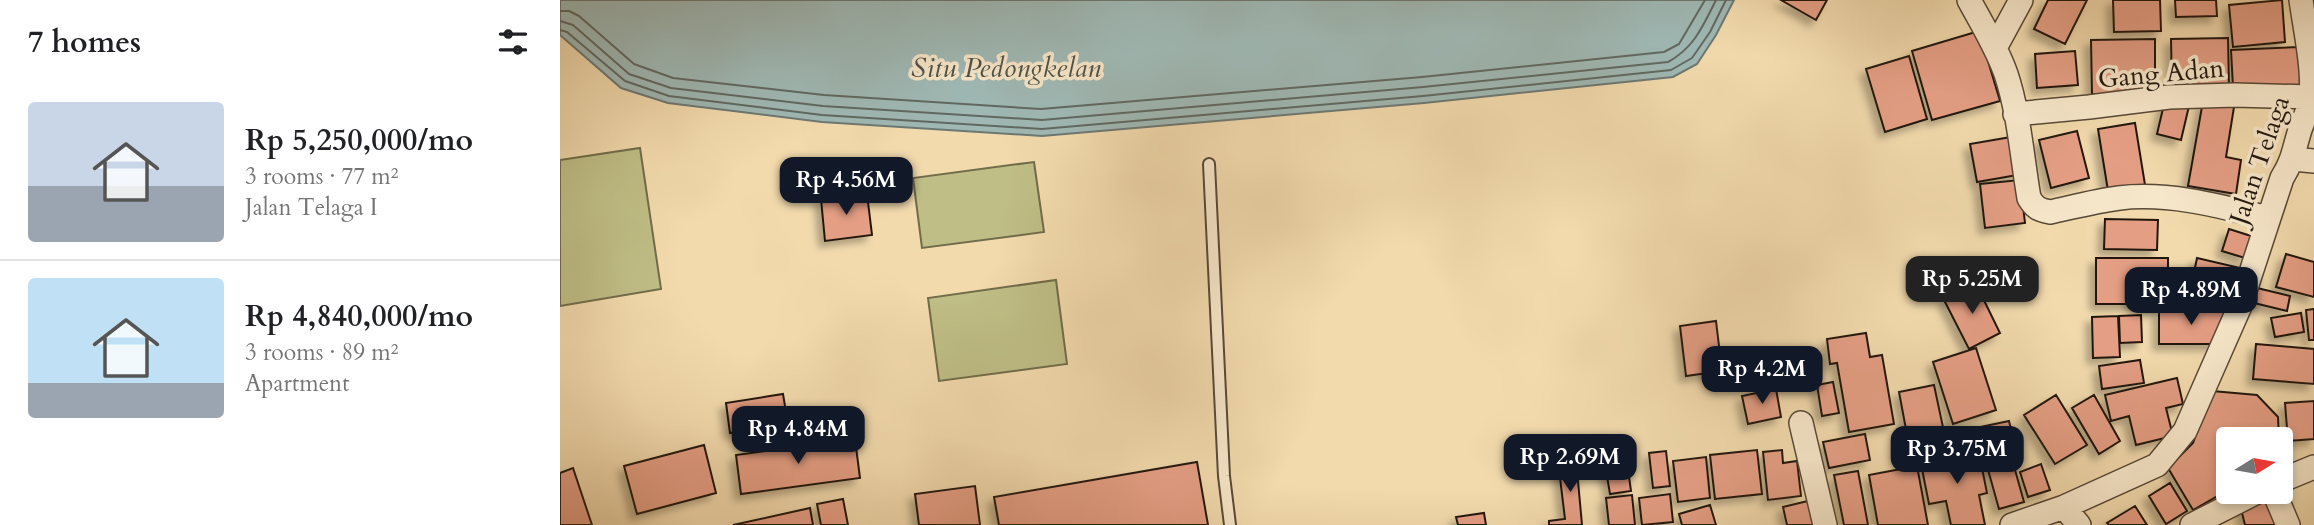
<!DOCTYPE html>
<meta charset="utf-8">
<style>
body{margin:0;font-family:Cardo,serif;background:#f2f2f2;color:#202124;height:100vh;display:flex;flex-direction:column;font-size:26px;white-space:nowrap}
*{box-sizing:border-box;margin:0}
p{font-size:23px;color:#757577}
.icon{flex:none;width:38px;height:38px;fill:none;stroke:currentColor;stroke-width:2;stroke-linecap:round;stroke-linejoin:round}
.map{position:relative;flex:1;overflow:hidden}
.details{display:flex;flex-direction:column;background:#fff;width:560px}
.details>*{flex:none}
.needle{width:46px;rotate:79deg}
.tools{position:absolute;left:1656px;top:427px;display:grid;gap:14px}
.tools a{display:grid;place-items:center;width:77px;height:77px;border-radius:7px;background:#fff;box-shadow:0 4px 10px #0003;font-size:35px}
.price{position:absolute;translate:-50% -60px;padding:0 16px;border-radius:14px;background:#111827;color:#fff;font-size:23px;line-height:46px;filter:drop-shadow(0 2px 4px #0008)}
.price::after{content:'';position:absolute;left:50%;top:42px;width:21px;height:16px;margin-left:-10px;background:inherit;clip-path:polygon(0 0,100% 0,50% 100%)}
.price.selected{background:#222;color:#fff}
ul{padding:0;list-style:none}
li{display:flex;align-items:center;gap:21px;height:175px;padding:0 28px}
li+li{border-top:2px solid #e0e0e0}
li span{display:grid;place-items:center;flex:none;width:196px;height:140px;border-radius:7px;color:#555}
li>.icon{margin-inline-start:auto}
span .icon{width:84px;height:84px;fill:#fffc;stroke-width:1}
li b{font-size:30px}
h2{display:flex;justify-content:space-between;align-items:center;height:84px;padding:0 28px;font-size:30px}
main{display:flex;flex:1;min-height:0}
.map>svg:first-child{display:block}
.green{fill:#bfbe86;stroke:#716c4a;stroke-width:2}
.water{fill:#9fb8b4;stroke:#6d7872;stroke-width:2}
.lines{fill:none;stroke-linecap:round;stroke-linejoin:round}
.shore{stroke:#616862;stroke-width:2}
.building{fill:#e49e84;stroke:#23190f;stroke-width:2;filter:url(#shadow)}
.lane-casing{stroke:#574936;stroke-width:14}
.street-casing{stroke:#574936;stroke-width:26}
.lane{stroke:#f7e7ca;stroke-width:10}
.street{stroke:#f7e7ca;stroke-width:23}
.labels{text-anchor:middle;stroke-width:7;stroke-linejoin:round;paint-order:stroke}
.street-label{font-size:26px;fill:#23190f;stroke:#f7e7ca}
.water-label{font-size:28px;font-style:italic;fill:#4e5149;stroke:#f7e7ca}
</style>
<main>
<section class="details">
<h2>7 homes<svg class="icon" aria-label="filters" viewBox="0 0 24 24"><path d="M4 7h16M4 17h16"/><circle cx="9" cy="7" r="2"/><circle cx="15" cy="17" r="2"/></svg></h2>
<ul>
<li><span style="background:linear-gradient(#c9d6e8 60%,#9aa5b1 0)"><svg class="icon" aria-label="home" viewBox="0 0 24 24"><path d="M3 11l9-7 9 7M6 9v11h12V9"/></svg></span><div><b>Rp 5,250,000/mo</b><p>3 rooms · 77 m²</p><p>Jalan Telaga I</p></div></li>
<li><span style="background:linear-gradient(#bfe0f5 75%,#9aa5b1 0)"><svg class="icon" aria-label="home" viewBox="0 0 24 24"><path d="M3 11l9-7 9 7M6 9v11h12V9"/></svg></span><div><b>Rp 4,840,000/mo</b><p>3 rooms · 89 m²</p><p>Apartment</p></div></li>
</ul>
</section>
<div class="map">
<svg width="1754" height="525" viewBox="0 0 1754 525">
<defs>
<filter id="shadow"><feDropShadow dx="-6" dy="6" stdDeviation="3.5" flood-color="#0004"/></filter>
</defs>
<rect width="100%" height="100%" fill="#f2daad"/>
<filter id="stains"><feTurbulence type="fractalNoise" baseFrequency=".00286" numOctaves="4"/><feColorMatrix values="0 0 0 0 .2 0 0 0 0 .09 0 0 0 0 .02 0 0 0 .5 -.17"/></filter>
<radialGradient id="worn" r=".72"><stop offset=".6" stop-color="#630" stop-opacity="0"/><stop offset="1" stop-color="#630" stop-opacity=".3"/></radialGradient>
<path class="green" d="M80,148l21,141 -101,17v-146z
M474,162l10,70 -122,16 -9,-70z
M496,280l11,84 -128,17 -11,-83z"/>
<path class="water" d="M0,0h1174l-18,35 -19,29 -24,13 -249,26 -382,33 -220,-14 -154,-19 -47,-15 -61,-53z"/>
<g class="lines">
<path class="shore" d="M0,11h9l10,5 55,48 39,14 151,17 217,14 381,-32 242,-25 15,-8 26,-44
M0,21l13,4 56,49 42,14 152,18 219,14 381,-33 245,-25c26,-14 35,-36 48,-62
M0,30l7,2 58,49 44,15 153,19 220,14 381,-33 248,-26 21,-12 18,-26 16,-32"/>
</g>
<path class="building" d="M1221,0h46l-11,20z
M1488,0h39l-22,44 -31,-15z
M1553,0h47l1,31 -47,1z
M1615,0h41l1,16 -41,1z
M1722,0l3,42 -52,5 -4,-42z
M1419,31l21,70 -68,19 -20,-69z
M1668,38l1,50 -57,2 -1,-51z
M1595,39v55h-63l-1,-54z
M1739,47l2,38 -68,2 -2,-37z
M1515,51l3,34 -41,3 -2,-34z
M1349,56l18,63 -42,13 -19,-63z
M1605,100l24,6 -8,34 -24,-6z
M1643,101l31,6 -8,50 15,3 -5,34 -48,-8z
M1575,123l11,68 -37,6 -11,-68z
M1517,131l12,47 -38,10 -12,-48z
M1457,136l6,38 -46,8 -7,-38z
M1460,180l5,43 -40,5 -5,-44z
M307,194l5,41 -47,6 -4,-42z
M1545,219l53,1 -1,30 -53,-1z
M1669,229l22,7 -6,22 -23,-7z
M1726,254l28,8v35l-38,-10z
M1536,258h72v46h-72z
M1637,258l43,10 -5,24 -43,-10z
M1416,284l24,49 -31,16 -25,-49z
M1693,287l37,9 -3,15 -37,-9z
M1754,309v31h-5l-3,-30z
M1668,311l-10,33h-59v-32z
M1741,313l3,19 -29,5 -4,-19z
M1581,315l1,27 -22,1 -1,-27z
M1558,316l2,41 -27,1 -1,-41z
M1156,321l6,50 -36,5 -6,-50z
M1306,333l4,24 12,-2 12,69 -45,8 -12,-69 -7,1 -3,-25z
M1696,344l58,5v35l-61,-5z
M1416,348l20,62 -43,14 -20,-62z
M1580,360l4,23 -42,6 -3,-23z
M1617,378l6,26 -17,4 7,28 -37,9 -7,-29 -18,5 -6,-26z
M1273,382l6,31 -17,3 -5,-31z
M1374,385l10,47 -36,8 -9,-48z
M1216,389l5,28 -33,7 -6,-28z
M1652,391l45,4 21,22 1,22h-51v51l-35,20 -25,-42 25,-25z
M223,394l5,30 -58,9 -4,-30z
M1496,395l31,50 -32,19 -31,-49z
M1534,395l26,46 -21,13 -27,-46z
M1754,401v38l-26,2 -3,-38z
M1449,421l6,25 -44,8 -5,-24z
M1305,434l5,26 -41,8 -6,-26z
M295,439l5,39 -119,16 -5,-39z
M144,445l12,48 -79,21 -13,-48z
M1409,447l3,13 8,-2 7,35 -8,2 6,30h-34l-5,-24 -17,3 -7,-35 17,-3 -3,-13z
M1197,450l5,44 -47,5 -5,-44z
M1222,450l1,13 14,-2 4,35 -33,4 -5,-48z
M1106,451l4,35 -17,2 -4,-35z
M1066,455l5,36 -21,3 -6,-36z
M1146,457l4,41 -32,4 -5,-41z
M1016,459l6,66h-33v-4l16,-2 -7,-58z
M1452,459l12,43 -25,7 -12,-43z
M637,462l11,63h-209l-5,-28z
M1481,464l9,26 -22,7 -8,-25z
M1357,466l11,59h-50l-9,-50z
M13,468l19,57h-32v-52z
M1298,471l10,54h-24l-10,-50z
M1610,483l17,28 -21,13 -17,-28z
M415,486l5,39h-61l-4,-31z
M1110,494l3,28 -31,3 -3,-27z
M1072,495l3,30h-26l-3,-27z
M1710,497l7,28h-32l-5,-20z
M283,499l5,26h-27l-4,-21z
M1256,499l6,26h-35l-4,-18z
M1150,505l6,20h-34l-3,-11z
M1575,506l12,19h-38l-2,-2z
M250,508l3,17h-80z
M924,513l2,12h-28l-2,-8z"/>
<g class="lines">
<defs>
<path id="lane" d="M649,164l15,312 6,49"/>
<path id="street" d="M1409,0c13,24 28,48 37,74 13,39 16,83 23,124 6,10 10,12 21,14 23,-5 46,-11 69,-14 50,-6 101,8 149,20
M1435,48l26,-48
M1455,114l74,-7 80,-10 66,-2 76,2
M1733,159l21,2
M1241,423l24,102
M1720,481l34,-14
M1714,492l14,33
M1504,507l15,18
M1452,525l52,-18 93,-42 28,-34 55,-125 42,-128c11,-18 11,-25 17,-45 3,-12 11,-23 12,-36 3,-27 -6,-69 -10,-97
M1632,525l65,-33"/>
</defs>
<use href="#lane" class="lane-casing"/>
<use href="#street" class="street-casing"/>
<use href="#lane" class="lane"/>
<use href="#street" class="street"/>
</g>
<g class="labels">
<g class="street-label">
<text transform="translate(1601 73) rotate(-5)" y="9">Gang Adan</text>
<text transform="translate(1699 160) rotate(-71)" y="9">Jalan Telaga</text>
</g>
<g class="water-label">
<text x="446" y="77">Situ Pedongkelan</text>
</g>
</g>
<rect width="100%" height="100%" filter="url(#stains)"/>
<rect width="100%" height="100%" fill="url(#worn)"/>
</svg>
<div class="tools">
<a><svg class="needle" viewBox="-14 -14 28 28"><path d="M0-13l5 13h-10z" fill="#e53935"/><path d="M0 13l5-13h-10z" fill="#757577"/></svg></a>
</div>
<b class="price" style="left:286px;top:217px">Rp 4.56M</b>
<b class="price selected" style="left:1412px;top:316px">Rp 5.25M</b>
<b class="price" style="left:1631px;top:327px">Rp 4.89M</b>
<b class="price" style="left:1202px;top:406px">Rp 4.2M</b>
<b class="price" style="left:238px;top:466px">Rp 4.84M</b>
<b class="price" style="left:1397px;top:486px">Rp 3.75M</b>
<b class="price" style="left:1010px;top:494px">Rp 2.69M</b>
</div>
</main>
